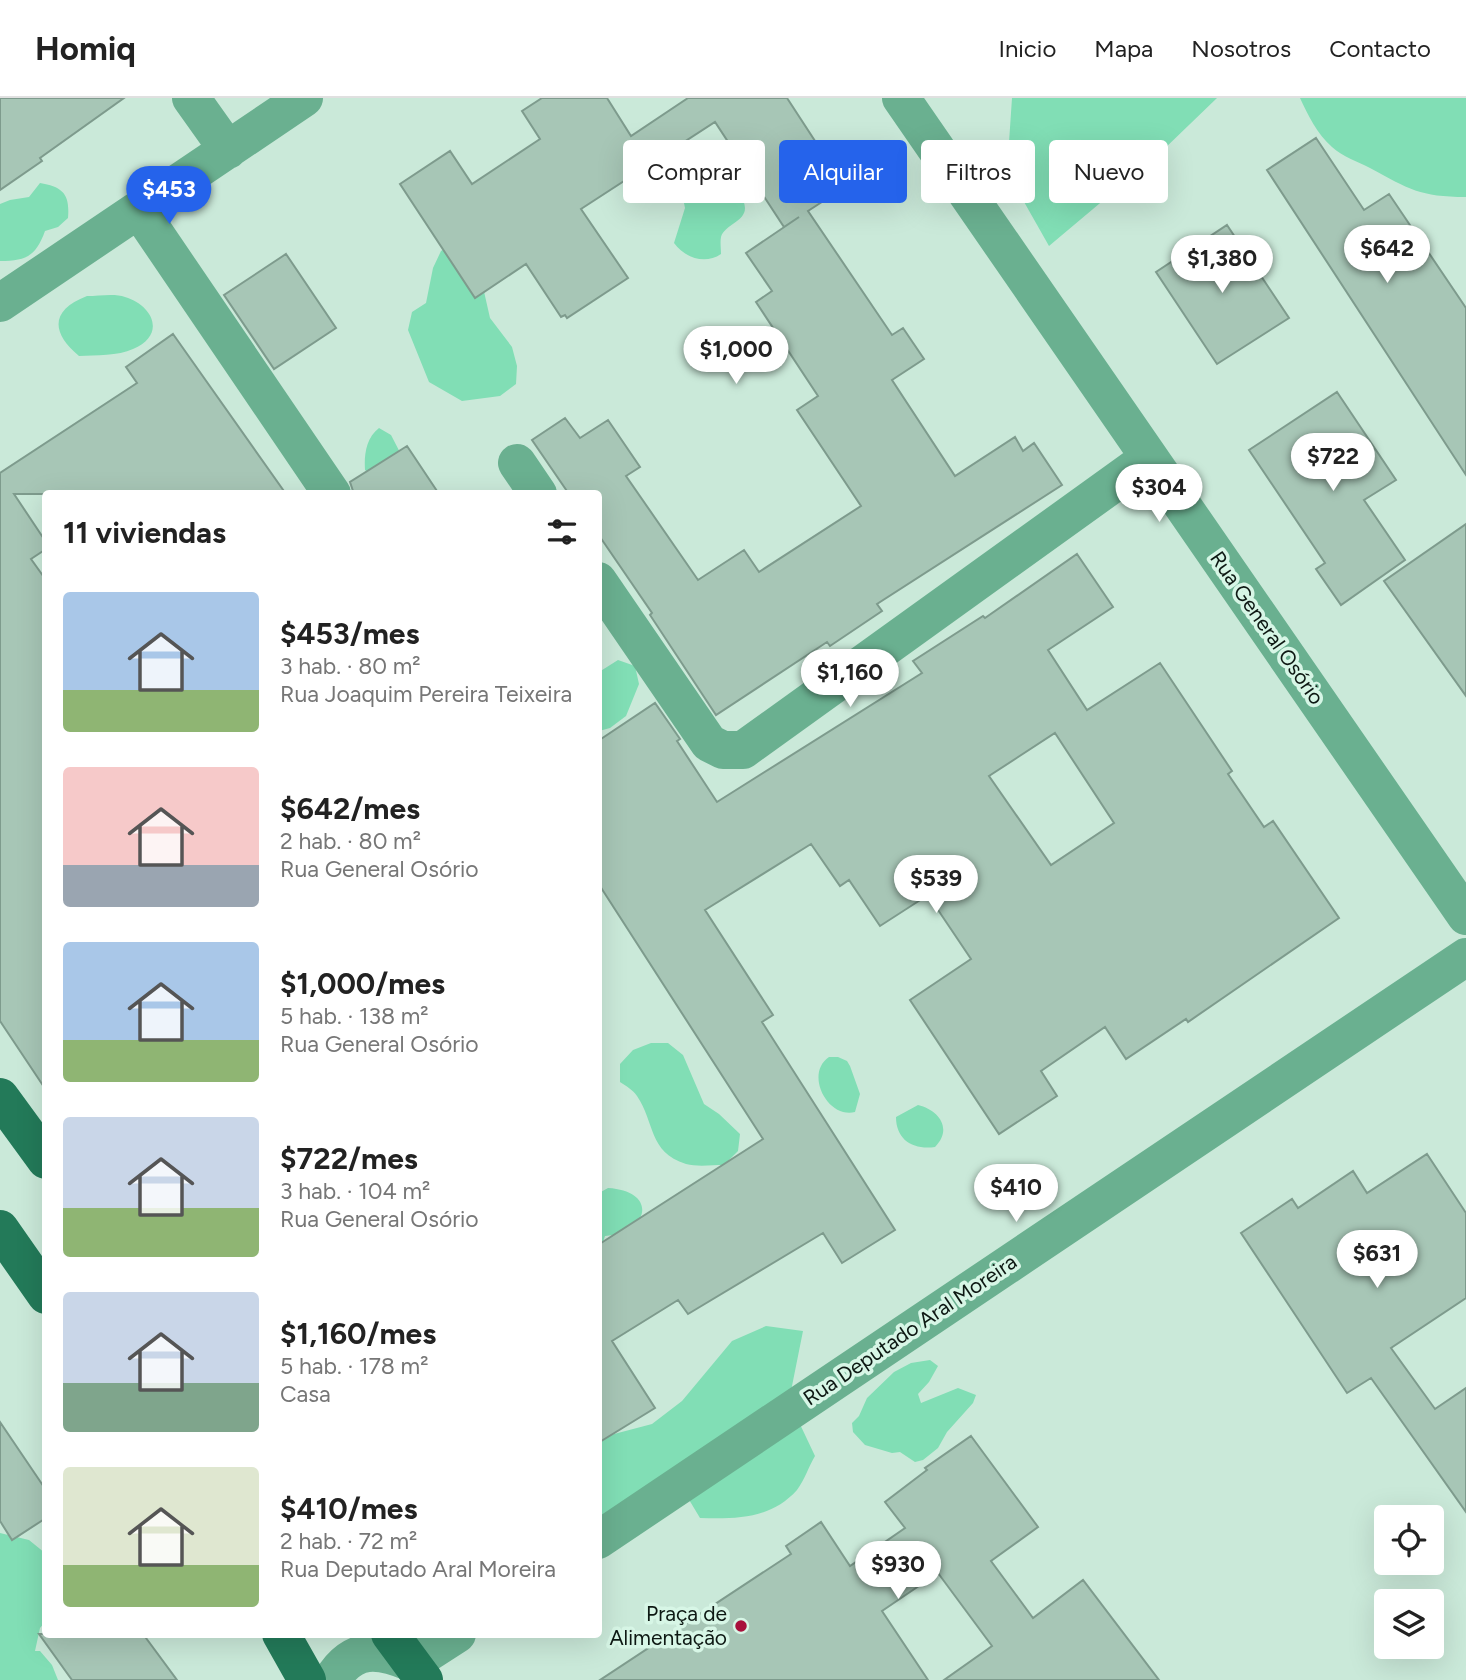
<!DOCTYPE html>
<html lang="es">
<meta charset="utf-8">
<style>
body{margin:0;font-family:Figtree,sans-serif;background:#f6f6f6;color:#222;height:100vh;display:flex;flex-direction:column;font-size:26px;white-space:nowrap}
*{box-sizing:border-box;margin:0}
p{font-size:23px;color:#767676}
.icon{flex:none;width:38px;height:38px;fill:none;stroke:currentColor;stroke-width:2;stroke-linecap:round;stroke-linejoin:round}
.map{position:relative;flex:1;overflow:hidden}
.sheet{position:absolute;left:42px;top:392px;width:560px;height:1148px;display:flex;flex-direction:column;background:#fff;border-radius:7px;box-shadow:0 7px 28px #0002}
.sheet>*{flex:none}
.banner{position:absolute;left:623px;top:42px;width:665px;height:63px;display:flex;gap:14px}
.tools{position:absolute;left:1374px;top:1407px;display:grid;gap:14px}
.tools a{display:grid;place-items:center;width:70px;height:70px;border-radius:7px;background:#fff;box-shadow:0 7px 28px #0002;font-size:35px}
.price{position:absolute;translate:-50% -60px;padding:0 16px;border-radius:24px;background:#fff;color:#222;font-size:23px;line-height:46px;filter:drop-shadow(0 2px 4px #0008)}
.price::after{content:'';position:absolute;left:50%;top:42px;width:21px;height:16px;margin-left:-10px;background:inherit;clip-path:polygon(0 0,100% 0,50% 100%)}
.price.on{background:#2563eb;color:#fff}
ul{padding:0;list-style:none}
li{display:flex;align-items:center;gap:21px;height:175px;padding:0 21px}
li span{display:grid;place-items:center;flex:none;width:196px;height:140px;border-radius:7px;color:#555}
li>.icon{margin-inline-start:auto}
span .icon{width:84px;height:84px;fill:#fffc;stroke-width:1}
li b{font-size:30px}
h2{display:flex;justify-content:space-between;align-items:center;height:84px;padding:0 21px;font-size:30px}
.tag{padding:0 24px;border-radius:7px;background:#fff;box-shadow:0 7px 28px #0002;font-size:24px;line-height:63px}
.tag.on{background:#2563eb;color:#fff}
header{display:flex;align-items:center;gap:42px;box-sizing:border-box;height:98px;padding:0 35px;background:#fff;border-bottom:2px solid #e0e0e0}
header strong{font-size:33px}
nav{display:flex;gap:38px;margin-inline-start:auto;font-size:24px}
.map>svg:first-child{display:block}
.green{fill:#81deb5}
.building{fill:#a7c6b6;stroke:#7e9b8d;stroke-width:2;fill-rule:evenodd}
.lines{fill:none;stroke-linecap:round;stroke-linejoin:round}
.minor{stroke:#6ab090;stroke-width:38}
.major{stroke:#237a59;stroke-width:38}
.poi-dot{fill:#a8113c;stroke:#d7f6e6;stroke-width:2.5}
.labels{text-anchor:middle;stroke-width:7;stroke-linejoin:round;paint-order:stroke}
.street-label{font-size:21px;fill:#0d1813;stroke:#d7f6e6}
.poi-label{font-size:21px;fill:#0d1813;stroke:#d7f6e6;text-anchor:end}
</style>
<header>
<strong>Homiq</strong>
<nav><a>Inicio</a><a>Mapa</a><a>Nosotros</a><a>Contacto</a></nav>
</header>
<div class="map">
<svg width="1466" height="1582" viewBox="0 0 1466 1582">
<rect width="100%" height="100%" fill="#cae9d9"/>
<path class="green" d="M1012,0h205l-55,53 -113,95 -42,-74z
M1300,0h166v99c-46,0 -57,-8 -96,-29 -13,-7 -27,-11 -38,-21 -15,-13 -24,-32 -32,-49z
M709,66c8,8 18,14 25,23 29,34 -8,33 -13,50 -1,5 0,12 0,17 -16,11 -36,4 -47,-11l11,-35 -5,-25 2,-8z
M40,85c23,4 30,11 28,35l-10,9 -13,4c-9,25 -19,30 -45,30v-57l10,-4 19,-3z
M457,143l21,24 12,53 22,29 5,19 -1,18 -16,12 -38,5 -33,-19 -21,-52 4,-18 14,-9 7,-35 8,-17z
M87,198c12,0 28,-3 38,1 29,9 41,38 8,52 -15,7 -37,6 -54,7 -28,-23 -29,-46 8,-60z
M379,330l12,7 15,29 -34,11 -7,-5c-1,-15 1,-32 14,-42z
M618,562l17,6 4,18 -13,32 -16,12 -11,3v-59z
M651,945h17l15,12 21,49 15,10 21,20 -2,17 -14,14c-12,0 -27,2 -38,-1 -38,-12 -31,-42 -49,-68 -4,-6 -11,-10 -17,-14v-18l13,-14z
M829,959h9l9,4 3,5 10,28 -5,18c-27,7 -51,-38 -26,-55z
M918,1007c21,5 35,24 17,42 -22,3 -39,-7 -39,-30z
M608,1090c50,3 42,44 -3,48l-6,18v-61z
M766,1228l37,5 -14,70 26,55c-6,10 -11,25 -18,34 -26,29 -61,29 -97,28l-18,-30 -83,29v-79l53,-14 30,-23 50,-60z
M930,1262l8,6 -9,16 -11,12 3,9 37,-15 18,7 -3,8 -26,29 -9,16 -15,12 -8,2 -15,-10 -8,1 -27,-8 -12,-13 -1,-9 7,-7 8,-18 27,-26 17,-9z
M0,1435l29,7 16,13v69l-5,6 -5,23h5l12,14 6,15h-58z"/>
<path class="building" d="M0,0h124l-84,60 2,3 -42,29z
M542,0h65l24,38 57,-38h99l58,89 -37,24 84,124 11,-7 21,31 -32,21 63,96 60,-39 8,14 11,-8 28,42 -185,119 5,7 -52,35 -3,-4 -111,73 -66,-100 2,-2 -54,-79v-40h-29l-37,-54 33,-22 15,20 28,-18 32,47 -14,9 72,104 46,-30 15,22 102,-66 -64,-96 21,-14 -62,-94 16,-11 -26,-38 53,-36 -15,10 -69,-105 -134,87 47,69 -61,40 -2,-3 -4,2 -35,-53 -51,34 -75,-114 50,-33 22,33 68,-45 -18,-28z
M1316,40l48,72 25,-16 77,114v167l-199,-305z
M1227,127l62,93 -72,46 -61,-92z
M286,156l50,74 -62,41 -50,-74z
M173,236l113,160h-272l32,48v7l-15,10 15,21v510l-46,-69v-548l137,-90 -11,-16z
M1337,294l59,88 -32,20 41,60 -64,45 -25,-36 9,-6 -76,-113z
M407,348l32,48h-85l-4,-12z
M1466,426v172l-82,-115z
M1077,456l36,53 -65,43 39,60 73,-47 72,108 -4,3 36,53 9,-6 66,97 -151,104 -2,-3 -60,40 -21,-32 -64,44 16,25 -58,38 -89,-134 61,-41 -43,-64 -48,31 -31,-46 -9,6 -29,-42 -106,66 68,105 -11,7 133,208 -53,33 -19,-30 -135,81 -10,-14 -66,41 43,67 -57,35v-198l165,-106 -165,-256v-142l57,-38 25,36 -3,2 40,61 205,-129 -9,-12 70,-45 2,2zM1055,635l59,90 -63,42 -62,-89z
M1427,1056l39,59v85l-75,50 44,61 31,-21v124l-95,-134 -24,15 -106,-160 51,-34 6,9 55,-37 14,22z
M0,1324l46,68v28l-34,22 -12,-19z
M971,1338l67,91 -47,34 42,57 50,-38 76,100h-215l48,-34 -54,-73 -56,38 46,69h-328l191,-126 -5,-8 35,-24 29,44 55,-38 -20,-26 42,-32 -2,-2z
M39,1536h104l34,46h-105z"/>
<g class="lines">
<path class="minor" d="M191,0l37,52
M901,0l565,818
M139,112l193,284
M0,205l304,-205
M517,365l21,31
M598,483l111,162 14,7h20l406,-292
M598,1442l868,-583
M412,1565l45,-29
M332,1582c21,-35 47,-31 80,-17"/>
<path class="major" d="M0,999l46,63
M0,1131l46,66
M281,1536l26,46
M390,1536l34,46"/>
</g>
<circle class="poi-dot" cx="741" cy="1528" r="7"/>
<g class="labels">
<g class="street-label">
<text transform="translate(1267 530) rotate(55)" y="7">Rua General Osório</text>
<text transform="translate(910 1232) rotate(-34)" y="7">Rua Deputado Aral Moreira</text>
</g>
<g class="poi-label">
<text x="727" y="1523">Praça de<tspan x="727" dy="24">Alimentação</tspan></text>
</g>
</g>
</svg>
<div class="tools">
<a><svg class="icon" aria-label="locate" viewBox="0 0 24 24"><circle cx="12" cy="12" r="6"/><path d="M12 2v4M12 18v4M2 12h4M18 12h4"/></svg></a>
<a><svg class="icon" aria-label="layers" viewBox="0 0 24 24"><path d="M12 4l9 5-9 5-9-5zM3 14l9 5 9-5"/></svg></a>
</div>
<b class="price on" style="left:169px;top:128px">$453</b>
<b class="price" style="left:1387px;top:187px">$642</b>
<b class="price" style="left:1222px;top:197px">$1,380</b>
<b class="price" style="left:736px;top:288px">$1,000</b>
<b class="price" style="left:1333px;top:395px">$722</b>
<b class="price" style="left:1159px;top:426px">$304</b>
<b class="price" style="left:850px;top:611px">$1,160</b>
<b class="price" style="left:936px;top:817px">$539</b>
<b class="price" style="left:1016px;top:1126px">$410</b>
<b class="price" style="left:1377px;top:1192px">$631</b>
<b class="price" style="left:898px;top:1503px">$930</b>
<div class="banner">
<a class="tag">Comprar</a>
<a class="tag on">Alquilar</a>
<a class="tag">Filtros</a>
<a class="tag">Nuevo</a>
</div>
<section class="sheet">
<h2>11 viviendas<svg class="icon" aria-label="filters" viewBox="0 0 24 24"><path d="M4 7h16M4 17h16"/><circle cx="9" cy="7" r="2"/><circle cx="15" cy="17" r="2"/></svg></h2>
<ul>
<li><span style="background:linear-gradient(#a9c7e8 70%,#8fb573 0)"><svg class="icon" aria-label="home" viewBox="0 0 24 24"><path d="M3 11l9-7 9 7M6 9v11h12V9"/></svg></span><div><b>$453/mes</b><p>3 hab. · 80 m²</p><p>Rua Joaquim Pereira Teixeira</p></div></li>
<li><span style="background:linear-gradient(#f6c9c9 70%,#9aa5b1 0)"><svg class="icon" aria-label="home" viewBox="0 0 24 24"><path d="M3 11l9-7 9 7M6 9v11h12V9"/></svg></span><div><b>$642/mes</b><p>2 hab. · 80 m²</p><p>Rua General Osório</p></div></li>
<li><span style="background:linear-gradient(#a9c7e8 70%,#8fb573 0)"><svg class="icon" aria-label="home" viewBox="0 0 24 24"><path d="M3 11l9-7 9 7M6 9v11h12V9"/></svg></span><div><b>$1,000/mes</b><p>5 hab. · 138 m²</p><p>Rua General Osório</p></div></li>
<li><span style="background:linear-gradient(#c9d6e8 65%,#8fb573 0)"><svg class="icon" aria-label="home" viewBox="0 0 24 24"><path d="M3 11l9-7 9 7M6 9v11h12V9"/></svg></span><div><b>$722/mes</b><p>3 hab. · 104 m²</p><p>Rua General Osório</p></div></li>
<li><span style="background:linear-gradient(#c9d6e8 65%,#7fa58c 0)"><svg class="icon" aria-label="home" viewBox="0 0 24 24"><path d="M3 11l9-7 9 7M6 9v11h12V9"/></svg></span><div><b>$1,160/mes</b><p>5 hab. · 178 m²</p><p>Casa</p></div></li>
<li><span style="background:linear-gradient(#dfe7d0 70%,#8fb573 0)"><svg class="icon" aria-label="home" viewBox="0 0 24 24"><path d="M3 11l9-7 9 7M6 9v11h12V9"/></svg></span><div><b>$410/mes</b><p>2 hab. · 72 m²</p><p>Rua Deputado Aral Moreira</p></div></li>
</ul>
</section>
</div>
